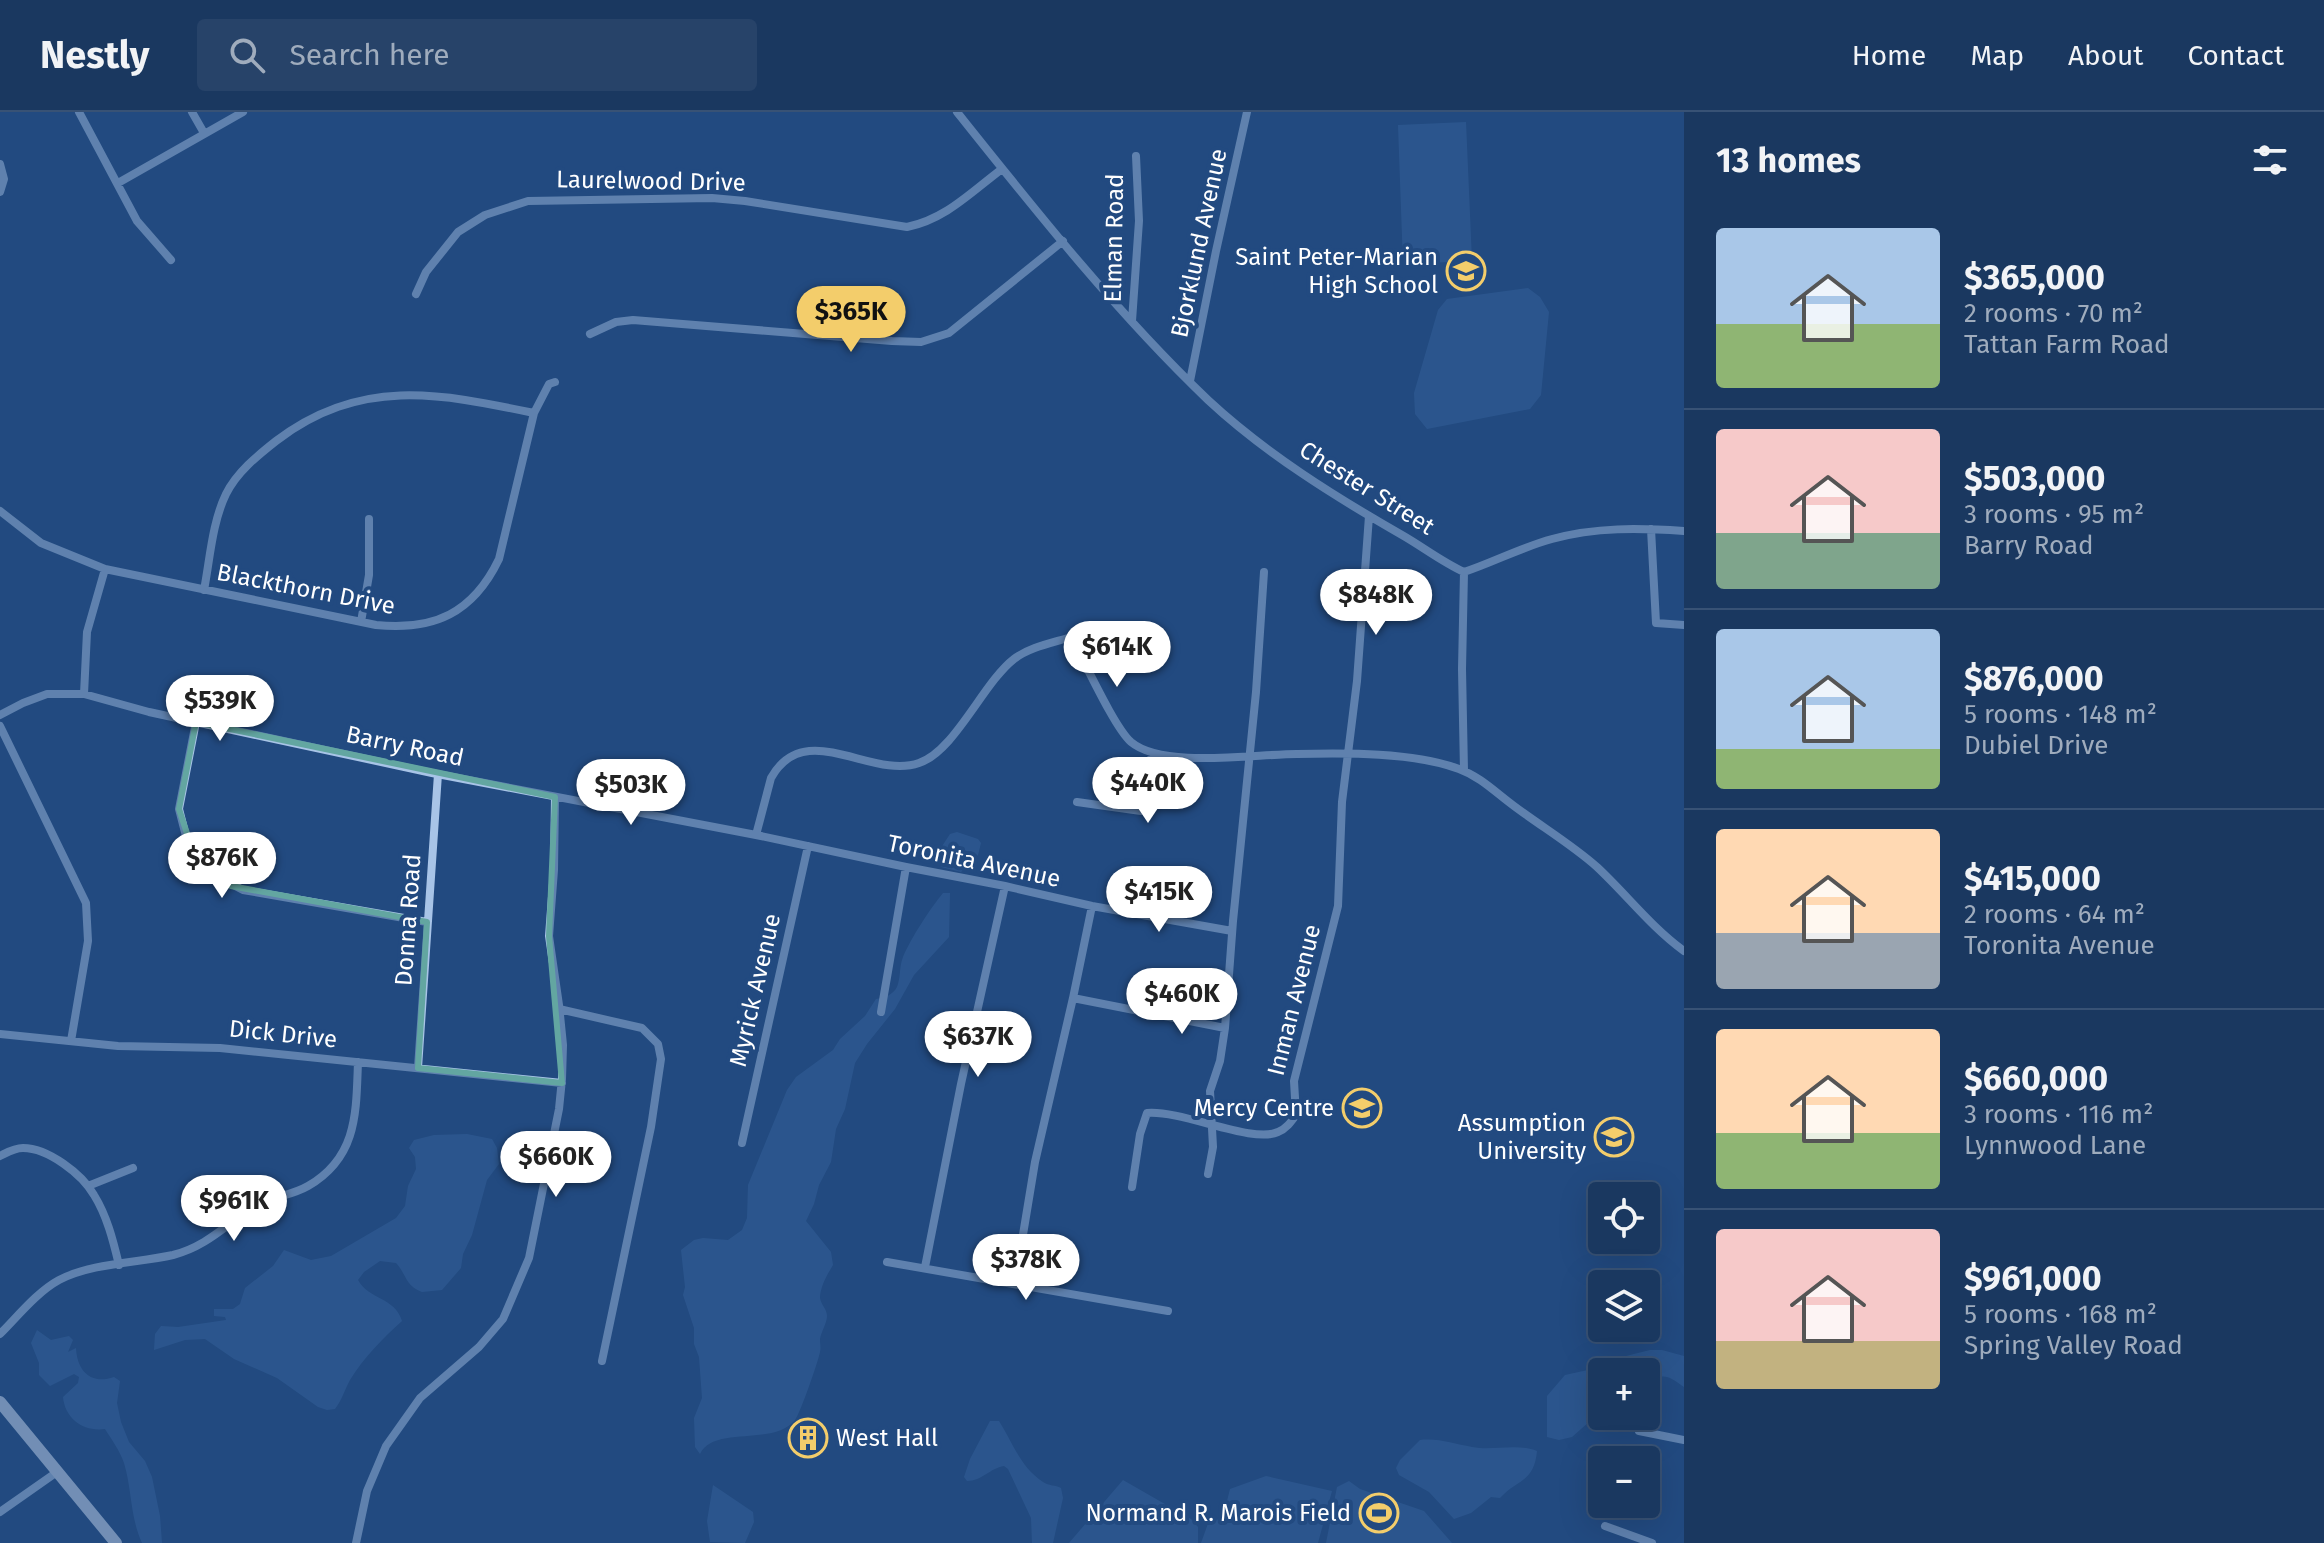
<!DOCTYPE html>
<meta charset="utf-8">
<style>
body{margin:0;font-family:"Fira Sans",sans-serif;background:#274369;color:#f1f3f6;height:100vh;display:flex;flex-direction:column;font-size:30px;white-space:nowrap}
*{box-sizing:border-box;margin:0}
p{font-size:26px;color:#9facbd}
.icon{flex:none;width:44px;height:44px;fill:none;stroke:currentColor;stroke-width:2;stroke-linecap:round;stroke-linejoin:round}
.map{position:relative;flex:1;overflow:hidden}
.panel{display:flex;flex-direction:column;background:#1a3860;width:640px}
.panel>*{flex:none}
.tools{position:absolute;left:1588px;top:1070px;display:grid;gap:16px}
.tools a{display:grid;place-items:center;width:72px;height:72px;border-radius:8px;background:#1a3860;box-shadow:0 8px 32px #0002,0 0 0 2px #385275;font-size:40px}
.price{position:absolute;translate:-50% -68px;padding:0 18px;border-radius:28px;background:#fff;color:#222;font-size:26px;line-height:52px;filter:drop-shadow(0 2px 4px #0008)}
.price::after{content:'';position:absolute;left:50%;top:48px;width:24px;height:18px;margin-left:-12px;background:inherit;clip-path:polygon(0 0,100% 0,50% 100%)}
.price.current{background:#f3cd6b;color:#111}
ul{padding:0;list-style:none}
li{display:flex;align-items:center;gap:24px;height:200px;padding:0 32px}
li+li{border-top:2px solid #385275}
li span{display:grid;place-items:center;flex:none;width:224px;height:160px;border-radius:8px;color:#555}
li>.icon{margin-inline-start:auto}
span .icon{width:96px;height:96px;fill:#fffc;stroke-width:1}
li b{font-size:34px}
h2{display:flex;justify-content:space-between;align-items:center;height:96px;padding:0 32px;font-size:34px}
header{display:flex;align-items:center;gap:48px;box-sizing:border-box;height:112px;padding:0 40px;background:#1a3860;border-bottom:2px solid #385275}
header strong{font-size:38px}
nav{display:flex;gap:44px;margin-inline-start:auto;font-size:28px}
.search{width:560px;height:72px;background:#274369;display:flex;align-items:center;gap:20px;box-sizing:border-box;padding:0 28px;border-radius:8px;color:#9facbd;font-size:30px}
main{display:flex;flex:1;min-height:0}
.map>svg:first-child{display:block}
.green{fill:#36639e}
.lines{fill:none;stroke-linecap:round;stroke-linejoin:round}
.minor{stroke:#a8c4e7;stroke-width:8}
.secondary{stroke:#d2e1f6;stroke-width:12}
.marked{fill:none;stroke:#63a6a1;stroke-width:6;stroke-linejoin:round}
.labels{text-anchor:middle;stroke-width:8;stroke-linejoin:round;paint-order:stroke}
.street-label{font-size:24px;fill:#fff;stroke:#224a80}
.poi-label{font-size:24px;fill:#fff;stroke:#224a80;text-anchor:end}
</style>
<header>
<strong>Nestly</strong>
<div class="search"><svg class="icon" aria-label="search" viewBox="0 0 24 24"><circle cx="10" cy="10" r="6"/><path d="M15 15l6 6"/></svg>Search here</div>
<nav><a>Home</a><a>Map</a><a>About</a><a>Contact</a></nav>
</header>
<main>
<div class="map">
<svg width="1684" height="1431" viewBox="0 0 1684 1431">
<rect width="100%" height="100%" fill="#224a80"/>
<path class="green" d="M1466,10l6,139 -69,3 -5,-139z
M1528,176l12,9 9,15 -8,83 -11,14 -103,20 -12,-15 -1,-21 24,-83 9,-11z
M957,720l21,7 3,4 -3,12 -17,17 -20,-5 -6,-10 15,-23z
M943,781h7l-1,44 -35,38 -19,34 -28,35 -12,19 -10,46 -9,20 -5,33 -12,23 -5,19 -8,17 25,31 2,13c-6,10 -13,22 -13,33 1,7 7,11 7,18 0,7 -6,16 -7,23 0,5 1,9 0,13 -2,10 -20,62 -25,68 -22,27 -81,5 -95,34l-5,-7 -1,-29 8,-20 -3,-41 -5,-13v-16l-11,-33 2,-8 -4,-37 13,-10 9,-2 25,2 14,-10 5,-12 1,-33 39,-95 9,-13 37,-27 7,-11 25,-23 11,-17c8,-1 17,-4 21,-12 4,-10 2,-20 6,-30 8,-19 27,-48 40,-64z
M467,1022l25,5 5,9 2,16 -12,16 -15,55 -9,19 -2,14 -19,22 -20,2c-17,-6 -16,-19 -26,-29l-16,-2 -16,11 -6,8c11,20 37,17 44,41 -18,16 -38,36 -52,59 -5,9 -8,20 -15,29l-8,1 -9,-3 -41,-29 -43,-19 -29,-20 -20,1 -31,10 1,-16 6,-8 17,1 48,-7 -1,-3 -11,-1v-7h19l7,-5 5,-16 28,-22 11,-16 27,10 20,-4 65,-38 9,-12 3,-20 8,-17 -1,-12 -6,-9 5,-8 20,-5z
M37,1218l14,10 18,-4 4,4 -5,12 8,-4c1,24 16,37 38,29l6,4 -3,22 4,19 8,20 16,19 7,16 8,39 2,27h-20c-12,-26 -10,-54 -18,-80 -4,-12 -12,-23 -19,-34 -21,3 -40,-10 -42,-32l15,-14 1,-6 -5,-3 -24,12 -11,-11v-12l-8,-20z
M1650,1238h12l22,6v31c-17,-12 -21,-15 -38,-2v-13h-44v35l-3,6 -27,24 -13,3 -12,-3v-41l18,-21 41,-9 12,-8z
M990,1309h9c14,22 21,46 44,61 6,4 12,3 18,6l2,10 -10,45h-21l-1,-25 -23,-49 -4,-3c-14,2 -22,15 -37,15l-3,-4 6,-18z
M1420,1328c19,-2 34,4 52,7 21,4 45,-4 65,4 -3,32 -20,28 -37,47l-9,-1 -20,16 -17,6 -25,-27 -30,-17 -3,-7 4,-8z
M1266,1364l66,15 -14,52h-117l9,-25 9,2 4,-3 7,-28z
M1123,1368l68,39 7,8v16h-129z
M1349,1369l11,8 64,22 28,32h-126l11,-56z
M713,1373l40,27 1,10 -9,21 -35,-1 -3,-21z"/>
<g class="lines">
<path class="minor" d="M79,0l58,109 34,39
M192,0l12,21
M957,0c79,99 159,200 251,288 57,53 126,96 194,135 21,12 40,27 62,37
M0,52l4,15 -4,13
M118,71l125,-71
M416,182l10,-22 32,-40 27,-17 43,-14 184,-3 33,3 162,26c39,-8 64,-35 95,-58
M1132,209l7,-100 -3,-65
M590,222l26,-12 17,-2 259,21 29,1 28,-9 114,-92
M1190,269l26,-130 31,-139
M0,399l41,32 64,26 271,56c58,6 97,-12 123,-66l35,-146 15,-29 6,-2
M1651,417l5,94 28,2
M1464,460c30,-10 58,-25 88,-33 44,-12 87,-11 132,-8
M1464,460l-2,97 2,102
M204,478c6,-31 8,-67 22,-96 11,-22 31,-38 50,-53 84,-64 162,-48 258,-28
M361,510l8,-47v-56
M84,582l3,-62 18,-63
M0,603l23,-12 24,-9h37l65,18 283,61 324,62 15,-57c34,-61 100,2 148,-15 36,-12 64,-80 95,-104 16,-12 38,-16 57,-22 13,23 43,90 60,105 32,27 123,12 166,12 49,-1 116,-2 162,15 22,8 37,24 55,37 28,21 57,38 83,61 30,28 54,60 87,84
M196,610l-17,87 9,35 22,29 33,17 184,32
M0,614l86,177 2,38 -17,100
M1077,690l64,9 11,-57
M756,723l150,32 99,19 87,20 140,25
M1073,886l152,30
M559,897l83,19 16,16 3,15 -10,68 -49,234
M881,900l25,-145
M0,922l118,12 102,2 342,35
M418,956l20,-294
M742,1031l66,-297
M0,1044c8,-4 14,-8 23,-8 25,0 59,26 71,47 13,21 19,45 25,70
M1208,1062l5,-27 -3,-56 10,-30 5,-33 8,-107 23,-229 8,-120
M88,1074l45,-18
M1132,1075l8,-53 7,-21c36,-3 105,31 131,19 8,-3 13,-10 18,-17l-2,-34 44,-175 4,-104 15,-121 12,-165
M887,1150l281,49
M925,1155l36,-183 44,-198
M1015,1171l20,-121 38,-164 19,-92
M0,1222c18,-18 37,-42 59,-54 33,-17 78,-17 114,-25 32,-8 52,-29 79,-47 17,-11 39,-12 56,-22 50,-29 48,-74 50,-124
M1639,1319l45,9
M0,1400l57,-40
M1605,1414l47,17
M356,1431l11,-52 19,-45 34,-48 59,-51 24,-28 26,-61 30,-149 3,-30 1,-34 -4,-40 -10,-69 5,-66 1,-73"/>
<path class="secondary" d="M0,1290l116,141"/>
</g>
<path d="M0 0H1684V1431H0ZM196,610l359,75 -6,139 13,147 -144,-15 9,-146 -196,-36 -37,-31 -15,-46z" fill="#224a80" fill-opacity=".55" fill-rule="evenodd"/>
<path class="marked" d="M196,610l359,75 -6,139 13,147 -144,-15 9,-146 -196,-36 -37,-31 -15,-46z"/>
<defs>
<symbol id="school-ring" viewBox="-11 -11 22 22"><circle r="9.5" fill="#224a80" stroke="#f3cd6b" stroke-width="1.5"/><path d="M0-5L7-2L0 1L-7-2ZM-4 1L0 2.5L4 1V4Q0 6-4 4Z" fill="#f3cd6b"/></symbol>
<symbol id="university-ring" viewBox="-11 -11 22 22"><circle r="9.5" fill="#224a80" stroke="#f3cd6b" stroke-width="1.5"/><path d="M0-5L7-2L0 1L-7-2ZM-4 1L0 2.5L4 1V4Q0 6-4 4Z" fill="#f3cd6b"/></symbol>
<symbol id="building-ring" viewBox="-11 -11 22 22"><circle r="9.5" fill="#224a80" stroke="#f3cd6b" stroke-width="1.5"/><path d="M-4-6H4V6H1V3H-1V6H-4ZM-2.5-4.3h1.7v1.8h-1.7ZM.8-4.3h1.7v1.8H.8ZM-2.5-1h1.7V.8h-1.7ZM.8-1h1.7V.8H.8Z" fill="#f3cd6b"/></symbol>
<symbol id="stadium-ring" viewBox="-11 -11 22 22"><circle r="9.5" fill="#224a80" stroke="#f3cd6b" stroke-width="1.5"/><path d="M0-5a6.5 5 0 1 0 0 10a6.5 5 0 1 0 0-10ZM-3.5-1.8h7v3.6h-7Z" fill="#f3cd6b"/></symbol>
</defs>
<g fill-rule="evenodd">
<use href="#school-ring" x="1444" y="137" width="44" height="44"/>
<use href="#school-ring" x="1340" y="974" width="44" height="44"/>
<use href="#university-ring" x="1592" y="1003" width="44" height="44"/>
<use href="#building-ring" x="786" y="1304" width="44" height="44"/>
<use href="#stadium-ring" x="1357" y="1379" width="44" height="44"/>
</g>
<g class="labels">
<g class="street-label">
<text transform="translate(651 69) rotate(1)" y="8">Laurelwood Drive</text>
<text transform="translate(1114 126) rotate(-89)" y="8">Elman Road</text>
<text transform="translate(1199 131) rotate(-78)" y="8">Bjorklund Avenue</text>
<text transform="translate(1367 376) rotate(32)" y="8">Chester Street</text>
<text transform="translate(306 477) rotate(11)" y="8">Blackthorn Drive</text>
<text transform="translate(405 634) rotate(12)" y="8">Barry Road</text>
<text transform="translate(974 749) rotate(12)" y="8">Toronita Avenue</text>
<text transform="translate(408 808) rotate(-86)" y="8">Donna Road</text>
<text transform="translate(755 878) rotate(-77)" y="8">Myrick Avenue</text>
<text transform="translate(1294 888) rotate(-76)" y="8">Inman Avenue</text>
<text transform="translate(283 922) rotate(6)" y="8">Dick Drive</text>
</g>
<g class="poi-label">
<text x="1438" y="153">Saint Peter-Marian<tspan x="1438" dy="28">High School</tspan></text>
<text x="1334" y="1004">Mercy Centre</text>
<text x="1586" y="1019">Assumption<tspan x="1586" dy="28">University</tspan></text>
<text x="836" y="1334" text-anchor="start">West Hall</text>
<text x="1351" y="1409">Normand R. Marois Field</text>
</g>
</g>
</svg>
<div class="tools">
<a><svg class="icon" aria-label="locate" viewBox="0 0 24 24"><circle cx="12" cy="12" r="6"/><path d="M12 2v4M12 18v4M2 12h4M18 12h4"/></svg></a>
<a><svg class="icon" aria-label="layers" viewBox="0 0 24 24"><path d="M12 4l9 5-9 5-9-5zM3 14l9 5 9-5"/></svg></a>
<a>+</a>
<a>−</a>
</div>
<b class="price current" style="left:851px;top:242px">$365K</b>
<b class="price" style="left:1376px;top:525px">$848K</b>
<b class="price" style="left:1117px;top:577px">$614K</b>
<b class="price" style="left:220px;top:631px">$539K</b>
<b class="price" style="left:1148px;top:713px">$440K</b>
<b class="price" style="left:631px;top:715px">$503K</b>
<b class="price" style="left:222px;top:788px">$876K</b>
<b class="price" style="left:1159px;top:822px">$415K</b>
<b class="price" style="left:1182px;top:924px">$460K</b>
<b class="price" style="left:978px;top:967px">$637K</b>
<b class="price" style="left:556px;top:1087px">$660K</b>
<b class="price" style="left:234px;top:1131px">$961K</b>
<b class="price" style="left:1026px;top:1190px">$378K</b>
</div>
<section class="panel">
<h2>13 homes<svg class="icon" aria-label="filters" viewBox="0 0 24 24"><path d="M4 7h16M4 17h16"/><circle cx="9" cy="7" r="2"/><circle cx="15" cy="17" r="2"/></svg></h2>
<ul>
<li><span style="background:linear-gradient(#a9c7e8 60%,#8fb573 0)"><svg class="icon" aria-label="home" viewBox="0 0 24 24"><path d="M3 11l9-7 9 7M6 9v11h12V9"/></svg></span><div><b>$365,000</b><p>2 rooms · 70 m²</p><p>Tattan Farm Road</p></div></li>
<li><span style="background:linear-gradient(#f6c9c9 65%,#7fa58c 0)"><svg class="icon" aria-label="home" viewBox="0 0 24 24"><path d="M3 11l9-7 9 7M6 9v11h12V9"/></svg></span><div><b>$503,000</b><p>3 rooms · 95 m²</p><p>Barry Road</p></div></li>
<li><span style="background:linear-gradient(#a9c7e8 75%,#8fb573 0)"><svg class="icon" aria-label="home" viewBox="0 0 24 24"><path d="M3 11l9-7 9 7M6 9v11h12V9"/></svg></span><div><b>$876,000</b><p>5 rooms · 148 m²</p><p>Dubiel Drive</p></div></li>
<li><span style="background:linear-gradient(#ffd9b3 65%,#9aa5b1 0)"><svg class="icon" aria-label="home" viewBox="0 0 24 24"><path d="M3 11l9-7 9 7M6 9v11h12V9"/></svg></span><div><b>$415,000</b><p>2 rooms · 64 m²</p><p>Toronita Avenue</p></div></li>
<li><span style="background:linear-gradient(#ffd9b3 65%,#8fb573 0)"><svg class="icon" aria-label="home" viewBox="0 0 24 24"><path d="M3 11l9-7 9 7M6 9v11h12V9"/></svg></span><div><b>$660,000</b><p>3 rooms · 116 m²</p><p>Lynnwood Lane</p></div></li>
<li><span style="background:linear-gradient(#f6c9c9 70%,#c2b280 0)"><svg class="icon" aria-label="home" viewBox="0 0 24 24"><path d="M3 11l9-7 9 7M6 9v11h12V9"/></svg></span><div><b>$961,000</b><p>5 rooms · 168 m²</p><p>Spring Valley Road</p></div></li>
</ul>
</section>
</main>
